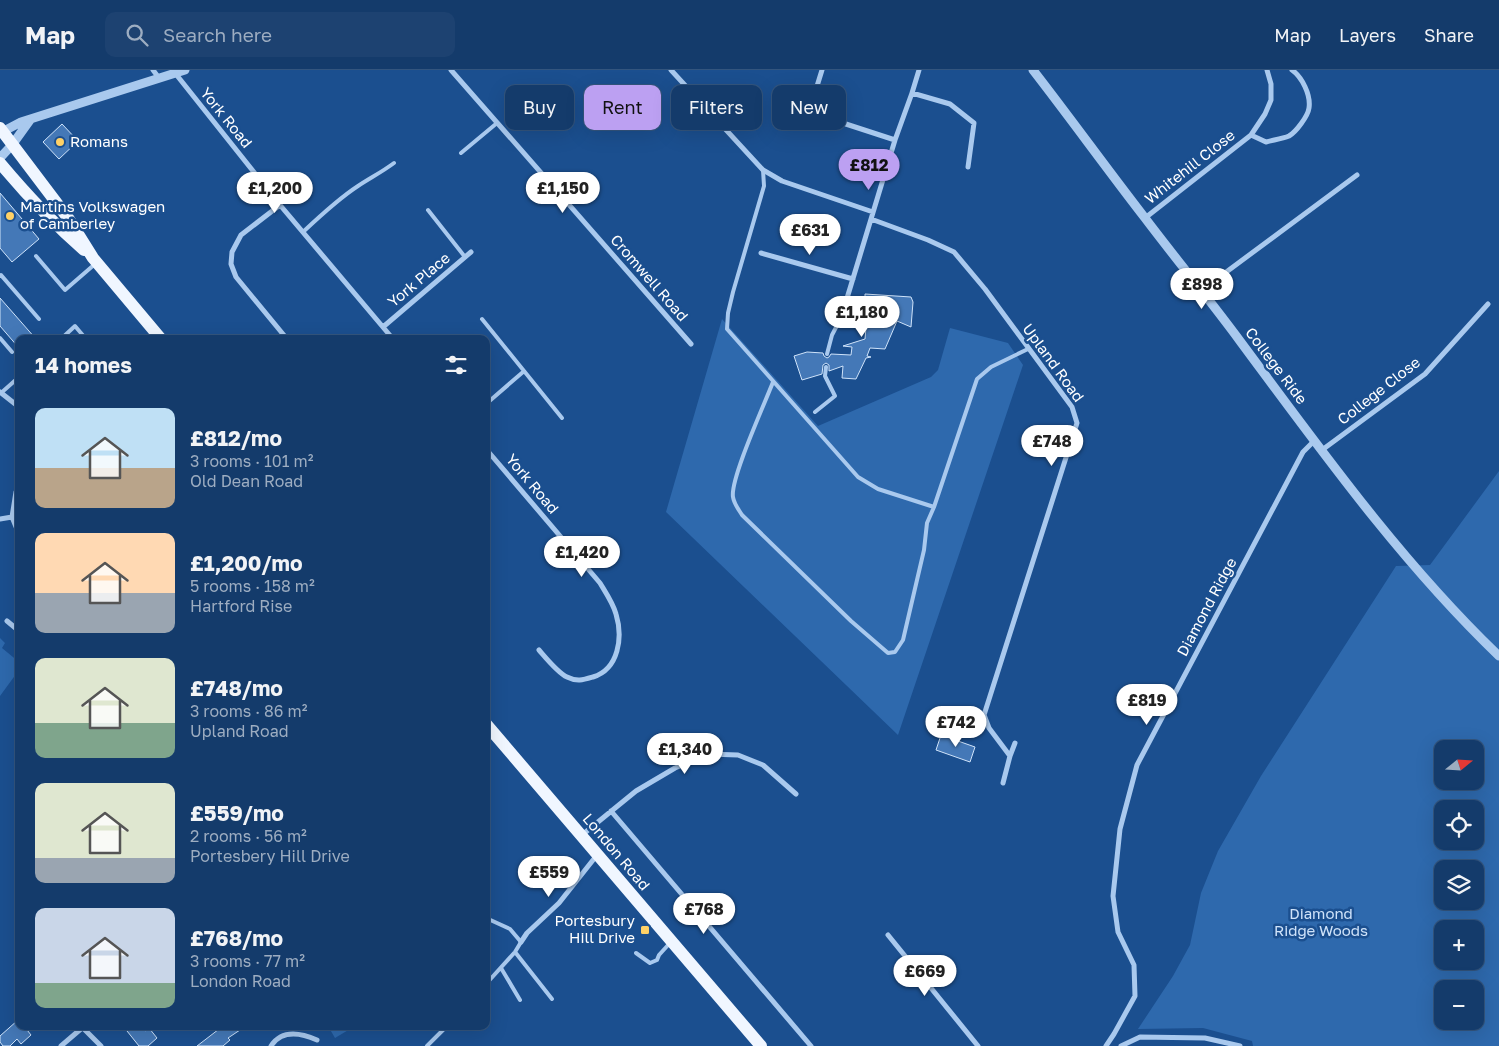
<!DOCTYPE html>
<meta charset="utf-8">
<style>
body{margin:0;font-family:"Golos Text",sans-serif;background:#1d4271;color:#f1f3f6;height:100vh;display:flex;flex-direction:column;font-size:19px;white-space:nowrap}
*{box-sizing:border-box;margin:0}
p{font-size:16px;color:#9dadc1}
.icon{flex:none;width:28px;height:28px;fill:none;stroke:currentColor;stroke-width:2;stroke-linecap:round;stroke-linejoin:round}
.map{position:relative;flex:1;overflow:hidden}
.details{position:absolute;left:15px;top:265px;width:475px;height:695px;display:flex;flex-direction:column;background:#143b6b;border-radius:10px;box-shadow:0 5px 20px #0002,0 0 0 1px #33557e}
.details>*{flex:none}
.guide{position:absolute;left:505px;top:15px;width:475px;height:45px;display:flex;gap:10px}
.needle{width:32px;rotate:72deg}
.controls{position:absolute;left:1434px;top:670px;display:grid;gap:10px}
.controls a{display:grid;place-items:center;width:50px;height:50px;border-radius:10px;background:#143b6b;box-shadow:0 5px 20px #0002,0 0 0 1px #33557e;font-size:25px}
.price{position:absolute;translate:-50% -42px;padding:0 11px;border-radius:18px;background:#fff;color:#222;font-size:16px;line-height:32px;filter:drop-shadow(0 1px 2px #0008)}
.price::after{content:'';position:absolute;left:50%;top:30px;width:15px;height:11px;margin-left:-8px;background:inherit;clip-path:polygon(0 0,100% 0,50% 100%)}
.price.active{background:#bca0f2;color:#111}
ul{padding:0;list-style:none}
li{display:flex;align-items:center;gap:15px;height:125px;padding:0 20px}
li span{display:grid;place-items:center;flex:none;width:140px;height:100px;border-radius:10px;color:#555}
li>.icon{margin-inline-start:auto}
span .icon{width:60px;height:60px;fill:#fffc;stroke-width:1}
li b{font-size:21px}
h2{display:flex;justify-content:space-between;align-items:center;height:60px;padding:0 20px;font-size:21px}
.tag{padding:0 18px;border-radius:10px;background:#143b6b;box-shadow:0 5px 20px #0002,0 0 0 1px #33557e;font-size:18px;line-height:45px}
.tag.active{background:#bca0f2;color:#111}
header{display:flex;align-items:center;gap:30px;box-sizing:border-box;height:70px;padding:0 25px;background:#143b6b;border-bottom:1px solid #33557e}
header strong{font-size:24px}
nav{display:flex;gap:28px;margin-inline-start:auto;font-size:18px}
.search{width:350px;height:45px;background:#1d4271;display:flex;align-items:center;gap:12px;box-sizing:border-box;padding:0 18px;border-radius:10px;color:#9dadc1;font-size:19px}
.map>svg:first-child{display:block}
.green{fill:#2e69ad;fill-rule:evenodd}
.building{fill:#4478b7;stroke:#cfe3fa}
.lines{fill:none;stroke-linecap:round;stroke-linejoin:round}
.service{stroke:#a9c9ee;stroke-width:4}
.minor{stroke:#a9c9ee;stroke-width:5}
.tertiary{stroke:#a9c9ee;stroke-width:9}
.primary{stroke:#f0f6ff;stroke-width:12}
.poi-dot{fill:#ffd166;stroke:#1b4f8f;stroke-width:2}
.labels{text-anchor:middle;stroke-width:5;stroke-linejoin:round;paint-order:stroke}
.street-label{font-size:15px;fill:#fff;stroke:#1b4f8f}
.poi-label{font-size:15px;fill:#fff;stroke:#1b4f8f;text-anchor:start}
.park-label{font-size:15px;fill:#cfe3fa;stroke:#1b4f8f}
</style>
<header>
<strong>Map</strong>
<div class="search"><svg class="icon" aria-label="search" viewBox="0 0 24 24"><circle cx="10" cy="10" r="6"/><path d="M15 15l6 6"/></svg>Search here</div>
<nav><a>Map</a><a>Layers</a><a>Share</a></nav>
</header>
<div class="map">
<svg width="1499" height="976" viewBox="0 0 1499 976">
<rect width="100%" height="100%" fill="#1b4f8f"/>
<path class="green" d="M722,249l96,107 113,-49 7,-7 12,-42 58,15 15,22 -125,370 -232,-223z
M1499,401v575h-246l-1,-5 -49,-13 -65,1 35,-53 17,-31 11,-52 17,-42 43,-75 135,-210 34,-1zM1442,679h33v32h-33zM1442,739h33v32h-33zM1442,799h33v32h-33zM1442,859h33v32h-33zM1442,919h33v32h-33z
M0,568l5,5 -3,5 17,14v8l-19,26z
M328,956h27l-20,12z"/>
<path class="building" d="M62,54l16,17 -19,18 -16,-17z
M0,123l39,46 -27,23 -12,-14z
M865,224l46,3 2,5 -2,25 -14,-6 -12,28 -15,-1 -3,8 4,1 -5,1 -10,21 -14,-1 1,-12 -14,5v-6l-3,-2 -3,2 -1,9 -20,6 -8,-24 13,-4 16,1 1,3 3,2 2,-1 2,-3 20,1 1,-8 -9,-1 22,-7 3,-35 -3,-1z
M0,228l36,41h-17v9l-19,-22z
M941,665l34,12 -5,15 -34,-12z
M18,950l1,6h5l7,9 -10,9 -4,-5 -7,7h-7l-3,-4v-6z
M123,956h18l4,5 4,-3 8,10 -9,8h-9z
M223,956h23l-18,12 2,2 -7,6h-26z"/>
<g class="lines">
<path class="service" d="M461,83l36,-30
M763,100l1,16 -31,106 -5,21 -1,16 131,148 20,12 56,18 43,-128 14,-12 37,-18
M428,140l37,47
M303,162c17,-16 35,-33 55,-46 12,-8 24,-14 36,-23
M36,186l29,34 30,-26
M0,206l1,-1 38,44
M482,249l80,99
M0,268l12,14
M61,269l14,-13 11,13
M827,284l5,-19 9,-17
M773,312c-8,21 -43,97 -40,115 1,7 6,13 9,18l109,106 37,32 7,-1 8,-12 21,-90 3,-27 7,-16
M1,323l18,-16
M486,334l37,-32
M815,342l20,-16 -10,-20 1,-9
M486,848l24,11 11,13 -6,10 -29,32
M515,882l37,47
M636,883l14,10 7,-3 2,-5 10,-11
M501,898l19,32
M427,976l20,-20"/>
<path class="minor" d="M153,0l6,8
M451,0l240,274
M671,0l92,100 19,11 91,31
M822,0l-13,42 86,28
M175,3l105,132 113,134
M912,23l38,11 24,19 -6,44
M1251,65l15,7c7,-2 16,-3 23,-6 7,-4 19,-20 20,-28 2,-13 -7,-31 -17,-38
M280,135l-39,30 -9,17 -1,12 5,13 51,62
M1145,148l106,-83 14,-21 6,-14v-16l-4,-14
M871,149l57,21 26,12 31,37 87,118 5,16 -93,292 5,13 21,28 -7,27
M761,183l92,26
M1202,220l155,-115
M841,248l54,-178 17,-47 7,-23
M383,257l88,-75
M0,322l19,15
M486,379l114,134c6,10 13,20 16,31 7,23 3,55 -23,63 -10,3 -16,5 -26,0 -9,-4 -21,-19 -28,-27
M1322,380l103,-76 63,-70
M19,418l-3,4 -4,25 7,17
M0,449l12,-2
M7,551l12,10
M1010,686l5,-13
M611,741l200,235
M582,765l54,-44 39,-23 33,-14 30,1 25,10 33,29
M888,865l90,111
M521,872l6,-9 32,-30 38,-48
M81,956l20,20
M61,976l21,-18
M271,976c11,-17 30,-13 46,-6
M1106,976l8,-12 21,-38 -1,-31 -16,-33 -5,-36 7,-67 17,-64 166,-313 11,-11
M1121,976l19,-9 65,1 35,8"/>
<path class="tertiary" d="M1033,0c38,49 74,99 112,148 31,41 64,81 95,123 81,109 161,221 259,315
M0,63l21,-11 164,-52
M0,88l12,-13 18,-25"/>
<path class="primary" d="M0,58l68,90 25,40 68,81
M0,93c26,31 53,60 84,87
M486,654l275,322"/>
</g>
<g class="poi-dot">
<circle cx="60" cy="72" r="5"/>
<circle cx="10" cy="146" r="5"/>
<rect x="640" y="855" width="10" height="10" rx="2.5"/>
</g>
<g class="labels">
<g class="street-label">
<text transform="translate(226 48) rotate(51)" y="5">York Road</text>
<text transform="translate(1190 97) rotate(-38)" y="5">Whitehill Close</text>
<text transform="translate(649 208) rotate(49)" y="5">Cromwell Road</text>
<text transform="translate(419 210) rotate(-40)" y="5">York Place</text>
<text transform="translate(1053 293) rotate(54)" y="5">Upland Road</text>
<text transform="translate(1276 296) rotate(53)" y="5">College Ride</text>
<text transform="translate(1379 321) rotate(-38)" y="5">College Close</text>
<text transform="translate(532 414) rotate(50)" y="5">York Road</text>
<text transform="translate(1207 537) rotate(-62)" y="5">Diamond Ridge</text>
<text transform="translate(616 782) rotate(50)" y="5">London Road</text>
</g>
<g class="poi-label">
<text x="70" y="77">Romans</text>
<text x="20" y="142">Martins Volkswagen<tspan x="20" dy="17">of Camberley</tspan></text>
<text x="635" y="856" text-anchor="end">Portesbury<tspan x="635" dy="17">Hill Drive</tspan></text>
</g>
<g class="park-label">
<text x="1321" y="849">Diamond<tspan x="1321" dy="17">Ridge Woods</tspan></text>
</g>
</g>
</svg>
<div class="controls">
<a><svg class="needle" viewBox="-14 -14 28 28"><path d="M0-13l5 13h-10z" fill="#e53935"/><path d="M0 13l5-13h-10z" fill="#9dadc1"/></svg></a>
<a><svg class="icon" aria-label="locate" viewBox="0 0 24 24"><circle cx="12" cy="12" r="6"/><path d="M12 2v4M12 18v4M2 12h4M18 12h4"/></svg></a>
<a><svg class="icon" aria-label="layers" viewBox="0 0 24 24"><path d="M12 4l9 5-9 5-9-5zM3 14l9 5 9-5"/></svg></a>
<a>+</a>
<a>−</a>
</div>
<b class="price active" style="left:869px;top:121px">£812</b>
<b class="price" style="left:275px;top:144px">£1,200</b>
<b class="price" style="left:563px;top:144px">£1,150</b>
<b class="price" style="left:810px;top:186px">£631</b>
<b class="price" style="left:1202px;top:240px">£898</b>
<b class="price" style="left:862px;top:268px">£1,180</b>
<b class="price" style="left:1052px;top:397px">£748</b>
<b class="price" style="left:582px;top:508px">£1,420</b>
<b class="price" style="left:1147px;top:656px">£819</b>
<b class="price" style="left:956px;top:678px">£742</b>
<b class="price" style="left:685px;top:705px">£1,340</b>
<b class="price" style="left:549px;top:828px">£559</b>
<b class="price" style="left:704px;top:865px">£768</b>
<b class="price" style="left:925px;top:927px">£669</b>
<div class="guide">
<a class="tag">Buy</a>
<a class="tag active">Rent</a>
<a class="tag">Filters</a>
<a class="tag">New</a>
</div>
<section class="details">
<h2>14 homes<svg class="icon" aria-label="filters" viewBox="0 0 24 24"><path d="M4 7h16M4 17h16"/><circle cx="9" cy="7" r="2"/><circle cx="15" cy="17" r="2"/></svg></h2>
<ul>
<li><span style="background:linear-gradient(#bfe0f5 60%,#b9a48a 0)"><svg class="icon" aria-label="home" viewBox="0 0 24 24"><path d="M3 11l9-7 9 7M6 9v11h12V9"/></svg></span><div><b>£812/mo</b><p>3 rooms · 101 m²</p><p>Old Dean Road</p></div></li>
<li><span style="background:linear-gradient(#ffd9b3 60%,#9aa5b1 0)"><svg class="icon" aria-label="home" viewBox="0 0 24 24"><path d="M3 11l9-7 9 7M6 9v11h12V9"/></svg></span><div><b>£1,200/mo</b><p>5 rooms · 158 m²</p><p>Hartford Rise</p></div></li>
<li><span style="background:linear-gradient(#dfe7d0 65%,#7fa58c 0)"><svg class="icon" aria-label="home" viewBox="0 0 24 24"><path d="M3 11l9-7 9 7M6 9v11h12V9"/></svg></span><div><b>£748/mo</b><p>3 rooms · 86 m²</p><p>Upland Road</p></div></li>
<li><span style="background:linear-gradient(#dfe7d0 75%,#9aa5b1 0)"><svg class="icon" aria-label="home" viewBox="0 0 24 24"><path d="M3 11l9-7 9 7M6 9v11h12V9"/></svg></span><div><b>£559/mo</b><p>2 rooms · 56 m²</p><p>Portesbery Hill Drive</p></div></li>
<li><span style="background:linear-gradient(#c9d6e8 75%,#7fa58c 0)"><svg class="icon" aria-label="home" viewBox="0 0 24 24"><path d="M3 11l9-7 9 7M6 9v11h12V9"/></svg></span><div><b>£768/mo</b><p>3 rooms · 77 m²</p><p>London Road</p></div></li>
</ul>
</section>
</div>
